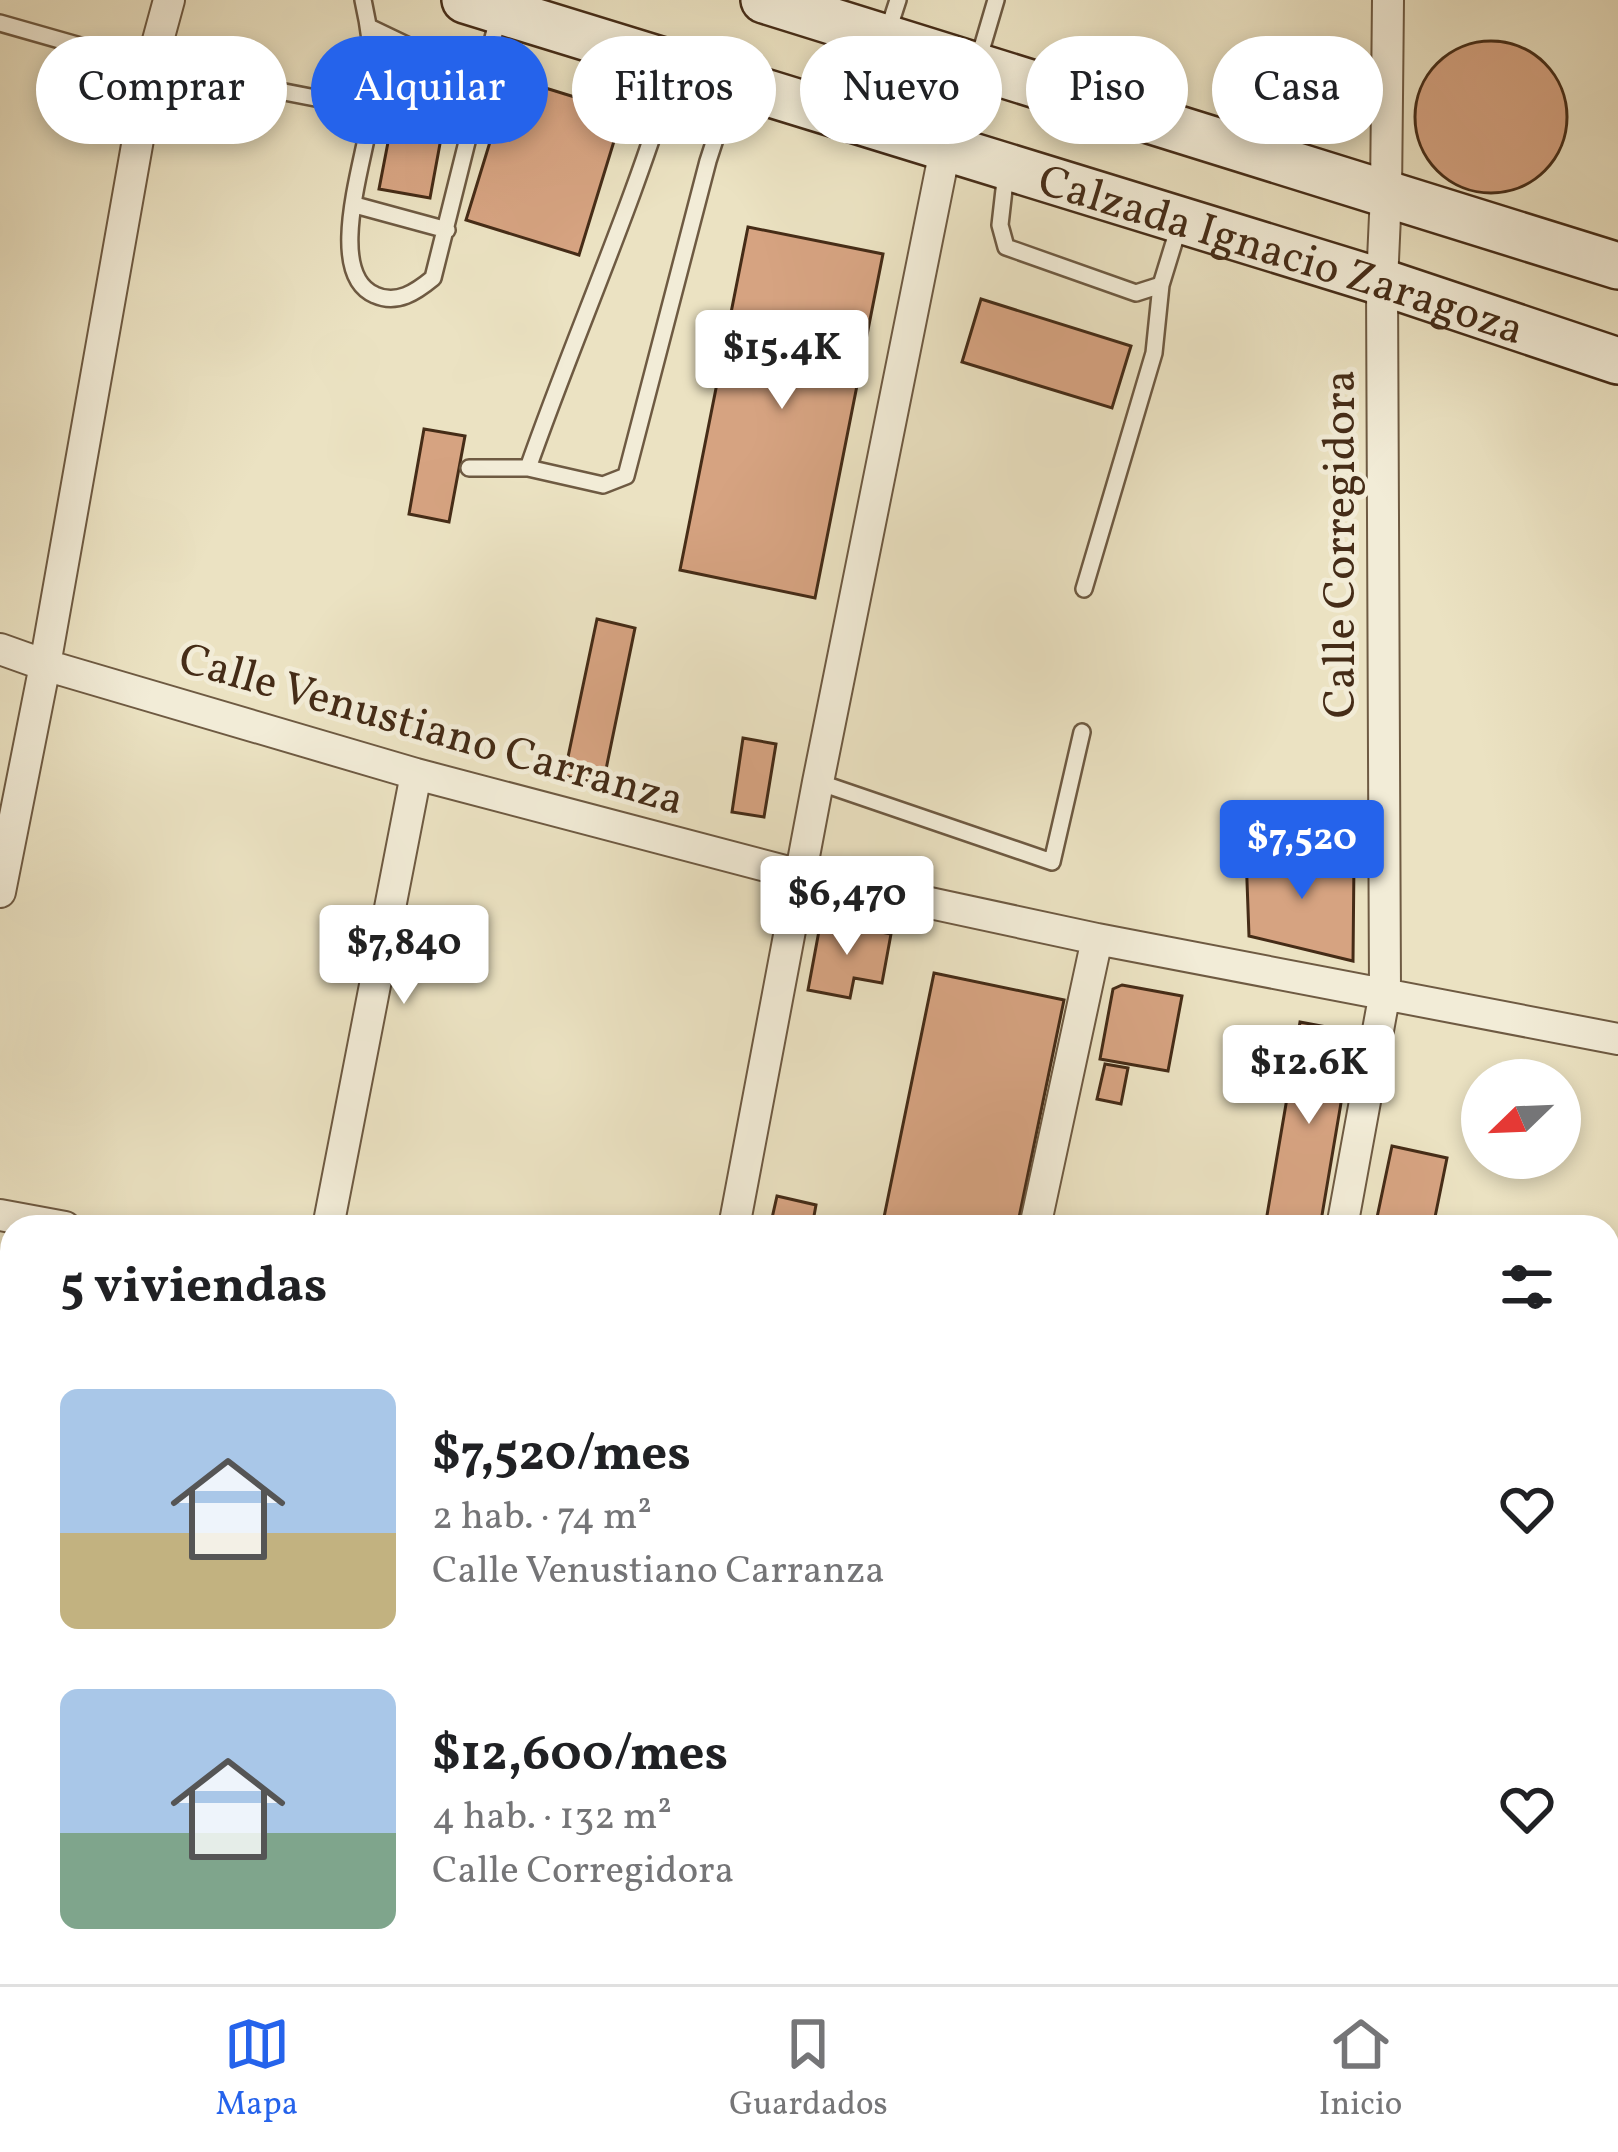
<!DOCTYPE html>
<html lang="es">
<meta charset="utf-8">
<style>
body{margin:0;font-family:Vollkorn,serif;background:#f2f2f2;color:#202124;height:100vh;display:flex;flex-direction:column;font-size:45px;white-space:nowrap}
*{box-sizing:border-box;margin:0}
p{font-size:39px;color:#757577}
.icon{flex:none;width:66px;height:66px;fill:none;stroke:currentColor;stroke-width:2;stroke-linecap:round;stroke-linejoin:round}
.map{position:relative;flex:1;overflow:hidden}
.panel{position:absolute;left:0px;top:1215px;width:1620px;height:771px;display:flex;flex-direction:column;background:#fff;border-radius:36px 36px 0 0;box-shadow:0 6px 18px #0003}
.panel>*{flex:none}
.hud{position:absolute;left:36px;top:36px;width:1548px;height:108px;display:flex;gap:24px}
.needle{width:78px;rotate:247deg}
.buttons{position:absolute;left:1461px;top:1059px;display:grid;gap:24px}
.buttons a{display:grid;place-items:center;width:120px;height:120px;border-radius:50%;background:#fff;box-shadow:0 6px 18px #0003;font-size:60px}
.price{position:absolute;translate:-50% -102px;padding:0 27px;border-radius:12px;background:#fff;color:#222;font-size:39px;line-height:78px;filter:drop-shadow(0 3px 6px #0008)}
.price::after{content:'';position:absolute;left:50%;top:72px;width:36px;height:27px;margin-left:-18px;background:inherit;clip-path:polygon(0 0,100% 0,50% 100%)}
.price.on{background:#2563eb;color:#fff}
ul{padding:0;list-style:none}
li{display:flex;align-items:center;gap:36px;height:300px;padding:0 60px}
li span{display:grid;place-items:center;flex:none;width:336px;height:240px;border-radius:18px;color:#555}
li>.icon{margin-inline-start:auto}
span .icon{width:144px;height:144px;fill:#fffc;stroke-width:1}
li b{font-size:51px}
h2{display:flex;justify-content:space-between;align-items:center;height:144px;padding:0 60px;font-size:51px}
.chip{padding:0 42px;border-radius:54px;background:#fff;box-shadow:0 6px 18px #0003;font-size:42px;line-height:108px}
.chip.on{background:#2563eb;color:#fff}
.tabs{display:flex;justify-content:space-around;align-items:center;height:168px;border-top:3px solid #e0e0e0;background:#fff;font-size:33px;color:#757577}
.tabs a{display:grid;justify-items:center;gap:6px}
.tabs .on{color:#2563eb}
.map>svg:first-child{display:block}
.building{fill:#d6a381;stroke:#452c17;stroke-width:3}
.lines{fill:none;stroke-linecap:round;stroke-linejoin:round}
.service-casing{stroke:#6e5a42;stroke-width:20}
.minor-casing{stroke:#6e5a42;stroke-width:34}
.secondary-casing{stroke:#452c17;stroke-width:50}
.service{stroke:#f2ecd7;stroke-width:15}
.minor{stroke:#f2ecd7;stroke-width:30}
.secondary{stroke:#f2ecd7;stroke-width:45}
.labels{text-anchor:middle;stroke-width:10;stroke-linejoin:round;paint-order:stroke}
.street-label{font-size:45px;fill:#452c17;stroke:#f2ecd7}
</style>
<div class="map">
<svg width="1618" height="1984" viewBox="0 0 1618 1984">
<rect width="100%" height="100%" fill="#ebe2c2"/>
<filter id="stains"><feTurbulence type="fractalNoise" baseFrequency=".00167" numOctaves="4"/><feColorMatrix values="0 0 0 0 .2 0 0 0 0 .09 0 0 0 0 .02 0 0 0 .5 -.17"/></filter>
<radialGradient id="worn" r=".72"><stop offset=".6" stop-color="#630" stop-opacity="0"/><stop offset="1" stop-color="#630" stop-opacity=".3"/></radialGradient>
<path class="building" d="M1415 117a76 76 0 1 1 152 0a76 76 0 1 1-152 0Z
M401,75l50,9 -21,114 -51,-9z
M510,77l113,35 -44,143 -113,-35z
M748,227l135,27 -68,344 -135,-28z
M981,299l150,47 -19,62 -150,-46z
M424,429l41,7 -16,86 -40,-8z
M597,619l38,9 -32,156 -39,-8z
M743,738l33,6 -12,73 -32,-5z
M1246,854l108,5 -1,102 -104,-25z
M821,920l70,14 -9,49 -28,-5 -4,20 -42,-8z
M934,973l130,27 -47,227h-135z
M1122,985l60,11 -14,75 -68,-12 13,-70z
M1300,1022l53,10 -33,195h-55z
M1105,1064l23,4 -7,36 -24,-5z
M1392,1146l55,12 -14,69h-58z
M777,1196l39,9 -4,22h-42z"/>
<g class="lines">
<defs>
<path id="service" d="M363,0c8,35 12,76 8,111 -4,43 -48,162 4,184 22,10 41,-3 58,-17l66,-264
M0,23l151,43 221,43
M369,27l115,55
M887,34l11,-34
M978,61l18,-61
M1006,172l-6,53 6,22 130,46 25,-8 19,-62
M355,205l92,25
M469,468h59c47,-134 106,-264 146,-400
M528,468l75,17 23,-9 82,-315 24,-74
M1084,589l70,-236 7,-68
M818,782l234,80 30,-130"/>
<path id="minor" d="M0,649l45,16 371,109 384,101 297,64 521,100
M0,892l45,-227 106,-599 18,-66
M0,1215l65,12
M328,1227l88,-453
M734,1227l84,-445 127,-632
M1035,1227l62,-288
M1342,1227l43,-235 -3,-710 4,-88 2,-194
M1608,1536l10,2
M0,1913l12,9
M86,1974l14,10
M182,1984l2,-10
M585,1984l2,-10
M879,1984l2,-10
M1206,1984l2,-10"/>
<g id="secondary">
<path id="s1" d="M465,0l917,282 236,79"/>
<path d="M764,0l854,266"/>
</g>
</defs>
<use href="#service" class="service-casing"/>
<use href="#minor" class="minor-casing"/>
<use href="#secondary" class="secondary-casing"/>
<use href="#service" class="service"/>
<use href="#minor" class="minor"/>
<use href="#secondary" class="secondary"/>
</g>
<g class="labels">
<g class="street-label">
<text dy="16" stroke="none"><textPath href="#s1" startOffset="855">Calzada Ignacio Zaragoza</textPath></text>
<text transform="translate(1338 544) rotate(-90)" y="16">Calle Corregidora</text>
<text transform="translate(432 727) rotate(16)" y="16">Calle Venustiano Carranza</text>
</g>
</g>
<rect width="100%" height="100%" filter="url(#stains)"/>
<rect width="100%" height="100%" fill="url(#worn)"/>
</svg>
<div class="buttons">
<a><svg class="needle" viewBox="-14 -14 28 28"><path d="M0-13l5 13h-10z" fill="#e53935"/><path d="M0 13l5-13h-10z" fill="#757577"/></svg></a>
</div>
<b class="price" style="left:782px;top:412px">$15.4K</b>
<b class="price on" style="left:1302px;top:902px">$7,520</b>
<b class="price" style="left:847px;top:958px">$6,470</b>
<b class="price" style="left:404px;top:1007px">$7,840</b>
<b class="price" style="left:1309px;top:1127px">$12.6K</b>
<div class="hud">
<a class="chip">Comprar</a>
<a class="chip on">Alquilar</a>
<a class="chip">Filtros</a>
<a class="chip">Nuevo</a>
<a class="chip">Piso</a>
<a class="chip">Casa</a>
</div>
<section class="panel">
<h2>5 viviendas<svg class="icon" aria-label="filters" viewBox="0 0 24 24"><path d="M4 7h16M4 17h16"/><circle cx="9" cy="7" r="2"/><circle cx="15" cy="17" r="2"/></svg></h2>
<ul>
<li><span style="background:linear-gradient(#a9c7e8 60%,#c2b280 0)"><svg class="icon" aria-label="home" viewBox="0 0 24 24"><path d="M3 11l9-7 9 7M6 9v11h12V9"/></svg></span><div><b>$7,520/mes</b><p>2 hab. · 74 m²</p><p>Calle Venustiano Carranza</p></div><svg class="icon" aria-label="heart" viewBox="0 0 24 24"><path d="M12 20l-8-8c-3-5 5-10 8-4 3-6 11-1 8 4z"/></svg></li>
<li><span style="background:linear-gradient(#a9c7e8 60%,#7fa58c 0)"><svg class="icon" aria-label="home" viewBox="0 0 24 24"><path d="M3 11l9-7 9 7M6 9v11h12V9"/></svg></span><div><b>$12,600/mes</b><p>4 hab. · 132 m²</p><p>Calle Corregidora</p></div><svg class="icon" aria-label="heart" viewBox="0 0 24 24"><path d="M12 20l-8-8c-3-5 5-10 8-4 3-6 11-1 8 4z"/></svg></li>
</ul>
</section>
</div>
<nav class="tabs">
<a class="on"><svg class="icon" aria-label="map" viewBox="0 0 24 24"><path d="M3 6l6-2 6 2 6-2v14l-6 2-6-2-6 2zM9 4v14M15 6v14"/></svg>Mapa</a>
<a><svg class="icon" aria-label="saved" viewBox="0 0 24 24"><path d="M7 4h10v16l-5-4-5 4z"/></svg>Guardados</a>
<a><svg class="icon" aria-label="home" viewBox="0 0 24 24"><path d="M3 11l9-7 9 7M6 9v11h12V9"/></svg>Inicio</a>
</nav>
